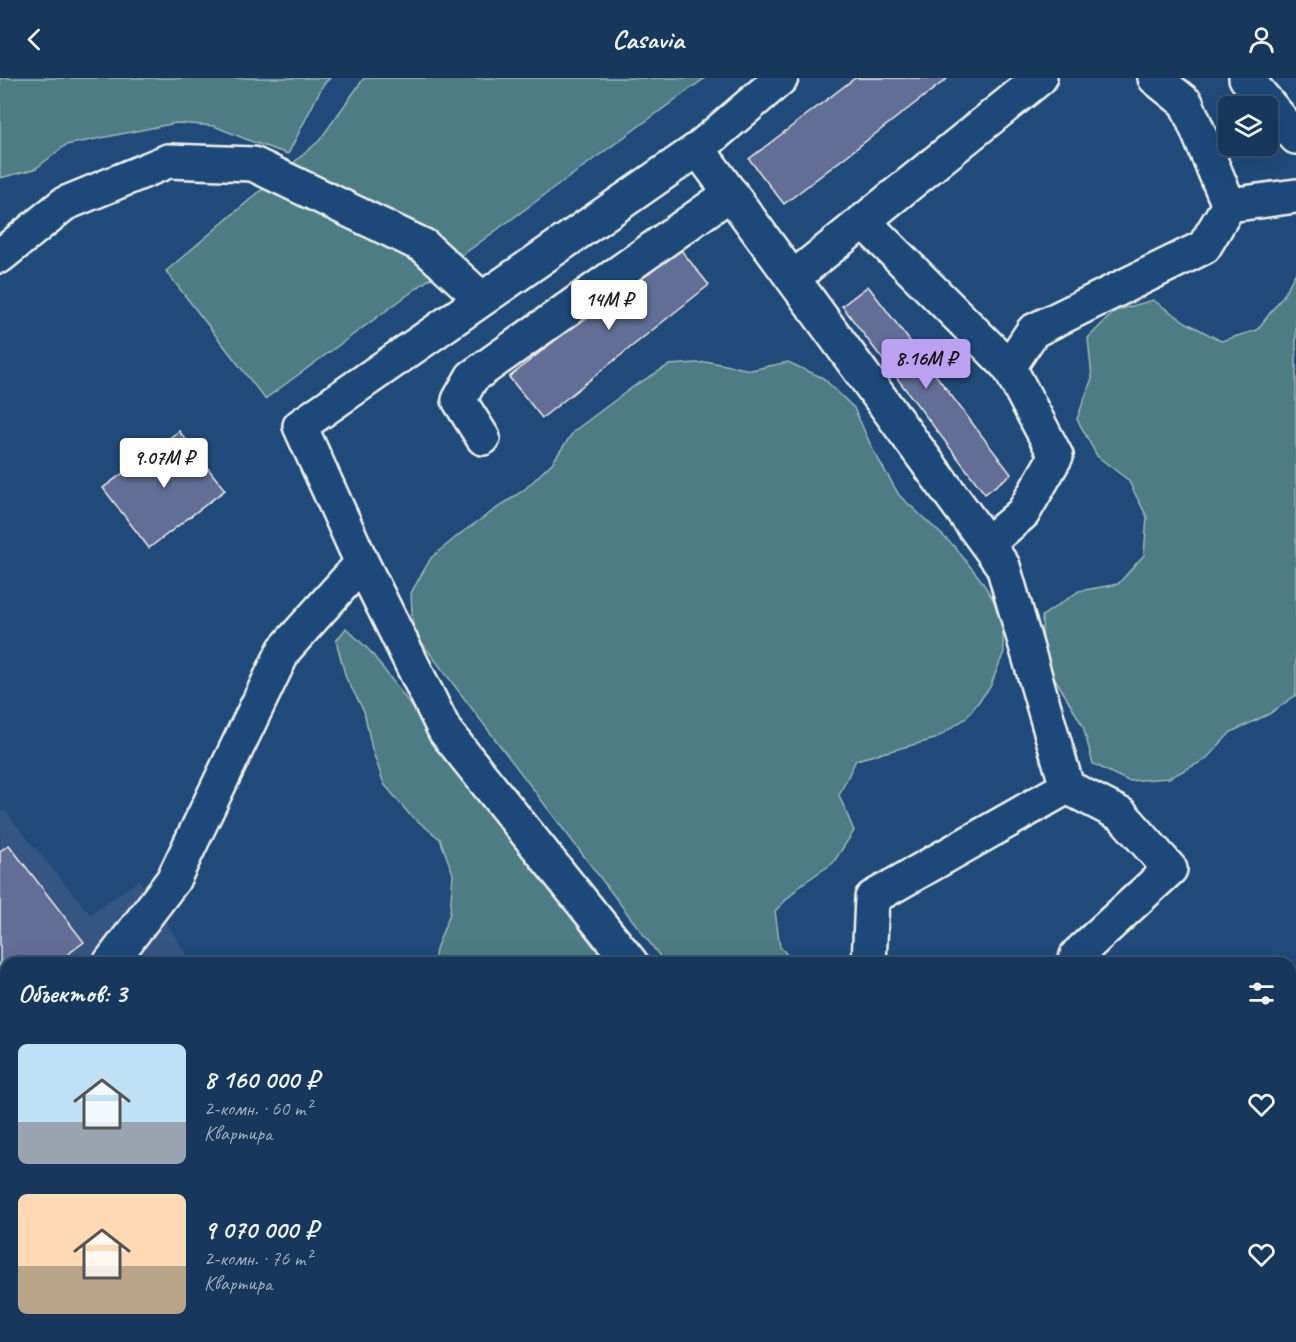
<!DOCTYPE html>
<html lang="ru">
<meta charset="utf-8">
<style>
body{margin:0;font-family:Caveat,sans-serif;background:#244365;color:#f1f3f6;height:100vh;display:flex;flex-direction:column;font-size:22px;white-space:nowrap}
*{box-sizing:border-box;margin:0}
p{font-size:20px;color:#9eacbb}
.icon{flex:none;width:33px;height:33px;fill:none;stroke:currentColor;stroke-width:2;stroke-linecap:round;stroke-linejoin:round}
.map{position:relative;flex:1;overflow:hidden}
.details{position:absolute;left:0px;top:879px;width:1296px;height:386px;display:flex;flex-direction:column;background:#17385c;border-radius:18px 18px 0 0;box-shadow:0 6px 24px #0002,0 0 0 2px #365272}
.details>*{flex:none}
.tools{position:absolute;left:1218px;top:18px;display:grid;gap:12px}
.tools a{display:grid;place-items:center;width:60px;height:60px;border-radius:9px;background:#17385c;box-shadow:0 6px 24px #0002,0 0 0 2px #365272;font-size:30px}
.price{position:absolute;translate:-50% -51px;padding:0 14px;border-radius:6px;background:#fff;color:#222;font-size:20px;line-height:39px;filter:drop-shadow(0 2px 3px #0008)}
.price::after{content:'';position:absolute;left:50%;top:36px;width:18px;height:14px;margin-left:-9px;background:inherit;clip-path:polygon(0 0,100% 0,50% 100%)}
.price.current{background:#bca0f2;color:#111}
ul{padding:0;list-style:none}
li{display:flex;align-items:center;gap:18px;height:150px;padding:0 18px}
li span{display:grid;place-items:center;flex:none;width:168px;height:120px;border-radius:9px;color:#555}
li>.icon{margin-inline-start:auto}
span .icon{width:72px;height:72px;fill:#fffc;stroke-width:1}
li b{font-size:26px}
h2{display:flex;justify-content:space-between;align-items:center;height:72px;padding:0 18px;font-size:26px}
header{display:flex;justify-content:space-between;align-items:center;height:78px;padding:0 18px;background:#17385c;font-size:27px;font-weight:700}
.map>svg:first-child{display:block}
.built{fill:#345583}
.green{fill:#4e7c85;stroke:#a1b6b6;stroke-width:1.5}
.building{fill:#646e97;stroke:#f4f1e8;stroke-width:1.5}
.lines{fill:none;stroke-linecap:round;stroke-linejoin:round}
.minor-casing{stroke:#f4f1e8;stroke-width:38}
.minor{stroke:#1f4a7a;stroke-width:33}
</style>
<header><svg class="icon" aria-label="back" viewBox="0 0 24 24"><path d="M15 5l-7 7 7 7"/></svg>Casavia<svg class="icon" aria-label="person" viewBox="0 0 24 24"><circle cx="12" cy="8" r="4"/><path d="M4 21q1-7 8-7t8 7"/></svg></header>
<div class="map">
<svg width="1296" height="1264" viewBox="0 0 1296 1264">
<rect width="100%" height="100%" fill="#1f4a7a"/>
<filter id="ink" filterUnits="userSpaceOnUse"><feTurbulence type="fractalNoise" baseFrequency=".0167" numOctaves="2"/><feDisplacementMap in="SourceGraphic" scale="12" xChannelSelector="R" yChannelSelector="G"/><feConvolveMatrix kernelMatrix="1 2 1 2 8 2 1 2 1" color-interpolation-filters="sRGB"/></filter>
<g filter="url(#ink)">
<path class="built" d="M4,732l86,104 49,-34 53,83h-186v373h422l4,6h-432v-530z"/>
<path class="green" d="M0,0h330l-7,7 -35,69 -35,-12 -39,-16 -38,-3 -110,22 -31,24 -35,9z
M364,0h341l-440,321 -99,-128 153,-130z
M1296,194v423l-27,19 -38,18 -26,28 -36,18 -41,3 -35,-17 -10,-38 -40,-68 -1,-42 37,-25 39,-7 26,-29 3,-38 -19,-37 -31,-24 -20,-37 15,-41 -4,-40 27,-27 38,-11 34,23 34,18 36,-11 26,-34z
M710,284l41,8 37,-8 35,16 31,30 19,42 26,45 55,51 27,34 20,32 3,40 -14,35 -24,31 -31,21 -79,21 -17,35 15,36 -21,32 -31,21 -27,27 5,36 15,16h-130l-252,-332 -2,-38 20,-35 30,-25 64,-44 27,-26 22,-32 60,-45 35,-21z
M346,550l24,23 236,312h-172l2,-14 14,-36 3,-39 -13,-35 -31,-25 -25,-30 -12,-35 -8,-38 -18,-33 -10,-37z"/>
<path class="building" d="M855,0h93l-164,126 -35,-45z
M676,166l33,41 -167,133 -33,-41z
M868,208l143,188 -26,20 -143,-188z
M179,353l46,59 -76,58 -46,-60z
M9,767l75,97 -28,21h-50v39l-6,4v-155z
M6,994v42l-6,-8v-29z
M62,1258h202l4,6h-213z
M492,1258h21l4,6h-33z"/>
<g class="lines">
<defs>
<path id="minor" d="M1246,0l50,59
M698,71l305,417 64,221 55,28 48,54 -93,86 -2,8
M1229,127l67,-9
M863,143l146,146
M0,178l64,-52 104,-43 85,3 171,82 58,53
M793,200l247,-200
M483,360l-24,-38 13,-23 259,-184
M987,466l36,-31 33,-57 -47,-89 24,-36 171,-84 25,-42 -43,-102 -31,-25
M362,485l83,168 186,232
M110,885l63,-83 111,-230 78,-87 -62,-137 398,-277 83,-71
M869,885l3,-65 195,-111
M0,982l6,-4
M1290,1050l6,-4
M339,1258l4,6
M923,1258l4,6"/>
</defs>
<use href="#minor" class="minor-casing"/>
<use href="#minor" class="minor"/>
</g>
</g>
</svg>
<div class="tools">
<a><svg class="icon" aria-label="layers" viewBox="0 0 24 24"><path d="M12 4l9 5-9 5-9-5zM3 14l9 5 9-5"/></svg></a>
</div>
<b class="price" style="left:609px;top:253px">14M ₽</b>
<b class="price current" style="left:926px;top:312px">8.16M ₽</b>
<b class="price" style="left:164px;top:411px">9.07M ₽</b>
<section class="details">
<h2>Объектов: 3<svg class="icon" aria-label="filters" viewBox="0 0 24 24"><path d="M4 7h16M4 17h16"/><circle cx="9" cy="7" r="2"/><circle cx="15" cy="17" r="2"/></svg></h2>
<ul>
<li><span style="background:linear-gradient(#bfe0f5 65%,#9aa5b1 0)"><svg class="icon" aria-label="home" viewBox="0 0 24 24"><path d="M3 11l9-7 9 7M6 9v11h12V9"/></svg></span><div><b>8 160 000 ₽</b><p>2-комн. · 60 m²</p><p>Квартира</p></div><svg class="icon" aria-label="heart" viewBox="0 0 24 24"><path d="M12 20l-8-8c-3-5 5-10 8-4 3-6 11-1 8 4z"/></svg></li>
<li><span style="background:linear-gradient(#ffd9b3 60%,#b9a48a 0)"><svg class="icon" aria-label="home" viewBox="0 0 24 24"><path d="M3 11l9-7 9 7M6 9v11h12V9"/></svg></span><div><b>9 070 000 ₽</b><p>2-комн. · 76 m²</p><p>Квартира</p></div><svg class="icon" aria-label="heart" viewBox="0 0 24 24"><path d="M12 20l-8-8c-3-5 5-10 8-4 3-6 11-1 8 4z"/></svg></li>
</ul>
</section>
</div>
